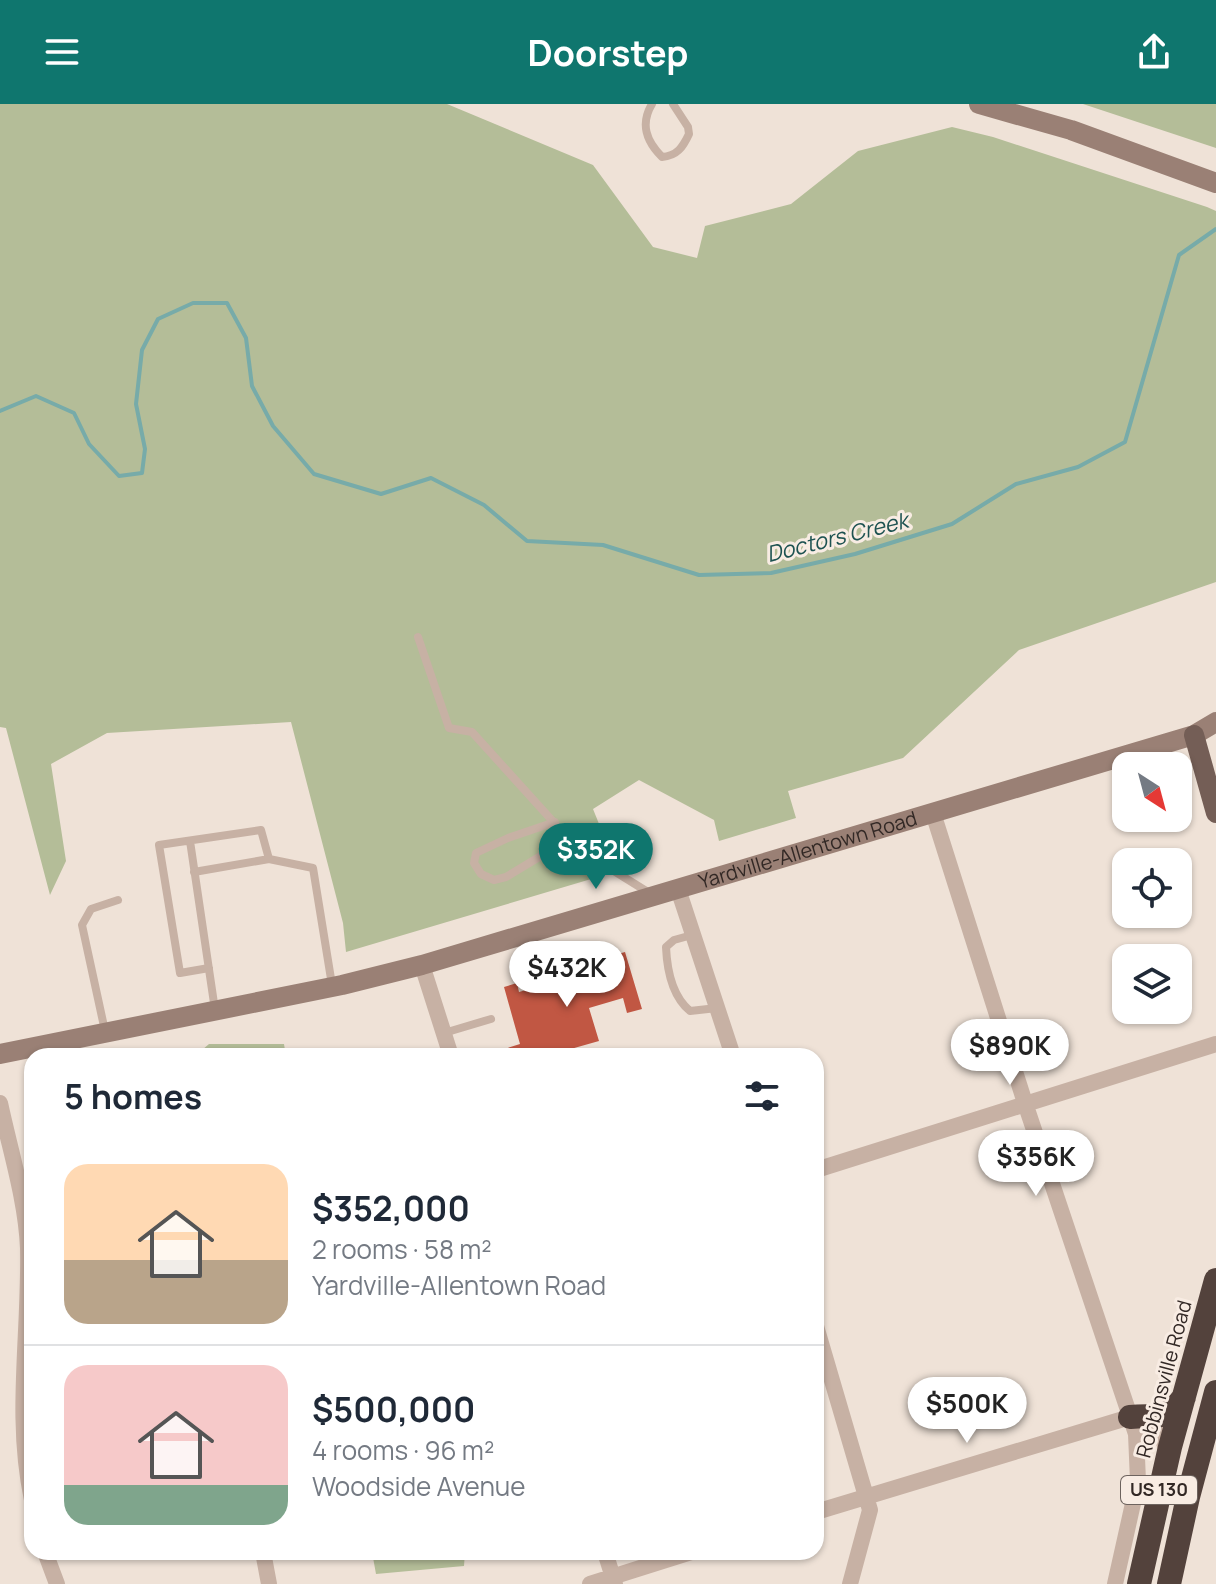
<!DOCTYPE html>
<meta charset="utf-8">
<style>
body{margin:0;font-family:Manrope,sans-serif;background:#f6f6f7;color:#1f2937;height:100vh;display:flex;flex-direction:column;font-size:30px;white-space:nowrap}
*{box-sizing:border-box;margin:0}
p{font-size:26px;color:#747a83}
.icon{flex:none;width:44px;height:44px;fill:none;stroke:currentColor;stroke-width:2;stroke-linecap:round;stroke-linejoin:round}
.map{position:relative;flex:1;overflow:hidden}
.details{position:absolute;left:24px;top:944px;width:800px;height:512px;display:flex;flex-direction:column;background:#fff;border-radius:24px;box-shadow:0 2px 6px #0004}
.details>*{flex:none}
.needle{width:52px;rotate:144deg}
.fabs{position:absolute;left:1112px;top:648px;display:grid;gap:16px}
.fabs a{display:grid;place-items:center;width:80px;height:80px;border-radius:16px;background:#fff;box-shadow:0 2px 6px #0004;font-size:40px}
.price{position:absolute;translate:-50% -68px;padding:0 18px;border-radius:28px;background:#fff;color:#222;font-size:26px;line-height:52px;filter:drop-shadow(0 2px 4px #0008)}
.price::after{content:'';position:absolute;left:50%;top:48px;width:24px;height:18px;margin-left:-12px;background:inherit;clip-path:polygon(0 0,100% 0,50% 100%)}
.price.active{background:#0f766e;color:#fff}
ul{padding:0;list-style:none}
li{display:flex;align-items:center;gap:24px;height:200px;padding:0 40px}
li+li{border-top:2px solid #e0e1e3}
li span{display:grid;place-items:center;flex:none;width:224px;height:160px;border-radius:24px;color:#555}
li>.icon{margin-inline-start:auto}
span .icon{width:96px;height:96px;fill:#fffc;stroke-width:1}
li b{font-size:34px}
h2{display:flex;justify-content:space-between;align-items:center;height:96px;padding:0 40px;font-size:34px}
header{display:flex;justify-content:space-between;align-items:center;height:104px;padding:0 40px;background:#0f766e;color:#fff;font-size:36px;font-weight:700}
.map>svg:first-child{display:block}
.green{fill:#b4bd98}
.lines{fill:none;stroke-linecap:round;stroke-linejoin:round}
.stream{stroke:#77aba9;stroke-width:4}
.building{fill:#c15743}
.lane{stroke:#c7b1a4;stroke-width:8}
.street{stroke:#c7b1a4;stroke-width:16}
.secondary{stroke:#9a8075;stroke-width:20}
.primary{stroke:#745e56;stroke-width:20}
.highway{stroke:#53423c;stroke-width:24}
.labels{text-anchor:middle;stroke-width:6;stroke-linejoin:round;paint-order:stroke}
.shield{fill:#f8ece3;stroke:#6d635e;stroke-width:2}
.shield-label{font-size:18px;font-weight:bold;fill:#322825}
.street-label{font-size:20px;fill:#322825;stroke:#f8ece3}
.water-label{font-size:22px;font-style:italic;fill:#1d5251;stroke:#f8ece3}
</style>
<header><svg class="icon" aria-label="menu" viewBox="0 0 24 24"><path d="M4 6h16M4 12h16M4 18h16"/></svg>Doorstep<svg class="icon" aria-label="share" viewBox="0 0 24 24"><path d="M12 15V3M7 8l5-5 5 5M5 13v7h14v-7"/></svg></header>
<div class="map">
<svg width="1216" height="1480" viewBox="0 0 1216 1480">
<rect width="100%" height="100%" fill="#efe2d7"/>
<path class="green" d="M0,0h447l146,61 60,82 44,11 8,-32 86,-22 67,-53 94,-24 41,10 214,70 9,4v371l-197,68 -116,108 -115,33 8,27 -77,23 -5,-21 -75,-40 -46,29 25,62 -272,81 -3,-29 -52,-201 -184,11 -56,31 15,97 -16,34 -44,-167 -6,-1z
M1083,0h133v44z
M209,940h75l2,12h-91z
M372,1448h93l-1,14 -88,8z"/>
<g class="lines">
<path class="stream" d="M0,307l36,-15 38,17 15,31 30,32 23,-3 3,-24 -9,-45 6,-54 16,-31 35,-16h34l19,35 6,48 21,40 41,48 67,20 50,-16 53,27 43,36 76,4 96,30 72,-2 84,-19 97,-30 64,-40 62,-17 47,-25 54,-187 37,-26"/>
</g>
<path class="building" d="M625,848l17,57 -15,4 -4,-15 -34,10 10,33 -53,15h-56l-1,-2 31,-10 -16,-57 13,-4 2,9 94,-27 -2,-9z"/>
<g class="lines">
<path class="lane" d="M652,0c-12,20 -6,37 10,53 15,-1 21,-10 27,-23l-1,-7 -15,-23
M418,533l31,91 23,4 105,116 74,46
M555,718l-47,16 -32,15 -2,10 7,11 13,6 12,-3 63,-38
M190,737l25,169
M194,768l75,-13
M692,831l-18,5 -8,7c1,23 6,49 24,64l27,-3
M209,864l-29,5 -21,-128 102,-15 8,29 44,9 19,117
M105,927l-23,-106 9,-16 27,-9
M444,929l47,-14"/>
<path class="street" d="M933,709l92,290 111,331 2,47 -23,103
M678,785l55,167
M422,861l29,91
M0,999c10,47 26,97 28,145 2,85 -14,168 4,252
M816,1066l400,-126
M816,1222l54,184 -20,74
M816,1408l314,-95c20,11 35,13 37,39
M45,1448l12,32
M263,1448l6,32
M605,1448l10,32
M590,1480l101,-32"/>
<g class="secondary">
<path d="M979,0l92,26 145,53"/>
<path id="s1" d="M0,950l342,-69 80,-20 772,-230 22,-13"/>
</g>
<path class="primary" d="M1194,631l22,78"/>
<path class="highway" d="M1130,1313c28,-3 34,6 54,-20
M1139,1480l31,-137 46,-167
M1169,1480l19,-87 28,-105"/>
</g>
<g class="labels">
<rect class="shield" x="1121" y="1372" width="76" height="28" rx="6"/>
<g class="shield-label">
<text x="1159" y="1392">US 130</text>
</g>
<g class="street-label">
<text dy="7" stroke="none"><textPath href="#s1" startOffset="834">Yardville-Allentown Road</textPath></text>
<text transform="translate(1164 1275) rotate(-75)" y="7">Robbinsville Road</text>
</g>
<g class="water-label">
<text transform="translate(837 433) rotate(-14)" y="8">Doctors Creek</text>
</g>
</g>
</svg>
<div class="fabs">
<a><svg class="needle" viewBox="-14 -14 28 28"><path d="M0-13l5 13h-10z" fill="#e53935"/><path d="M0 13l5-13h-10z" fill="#747a83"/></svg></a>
<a><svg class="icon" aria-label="locate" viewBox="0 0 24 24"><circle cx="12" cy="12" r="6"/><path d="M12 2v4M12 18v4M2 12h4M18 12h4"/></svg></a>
<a><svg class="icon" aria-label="layers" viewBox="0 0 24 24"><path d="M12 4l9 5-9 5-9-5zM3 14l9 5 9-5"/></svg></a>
</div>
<b class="price active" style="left:596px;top:787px">$352K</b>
<b class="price" style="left:567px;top:905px">$432K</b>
<b class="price" style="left:1010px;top:983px">$890K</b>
<b class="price" style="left:1036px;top:1094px">$356K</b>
<b class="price" style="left:967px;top:1341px">$500K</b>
<section class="details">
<h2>5 homes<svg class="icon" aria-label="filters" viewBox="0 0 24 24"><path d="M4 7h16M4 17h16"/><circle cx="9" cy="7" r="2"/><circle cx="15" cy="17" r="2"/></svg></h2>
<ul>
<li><span style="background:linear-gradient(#ffd9b3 60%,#b9a48a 0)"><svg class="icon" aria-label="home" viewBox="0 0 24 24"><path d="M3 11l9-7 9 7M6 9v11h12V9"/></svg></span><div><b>$352,000</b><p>2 rooms · 58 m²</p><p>Yardville-Allentown Road</p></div></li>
<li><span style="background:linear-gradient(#f6c9c9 75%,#7fa58c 0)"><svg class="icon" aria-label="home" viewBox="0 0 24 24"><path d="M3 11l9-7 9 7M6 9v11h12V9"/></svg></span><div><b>$500,000</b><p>4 rooms · 96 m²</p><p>Woodside Avenue</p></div></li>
</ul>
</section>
</div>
